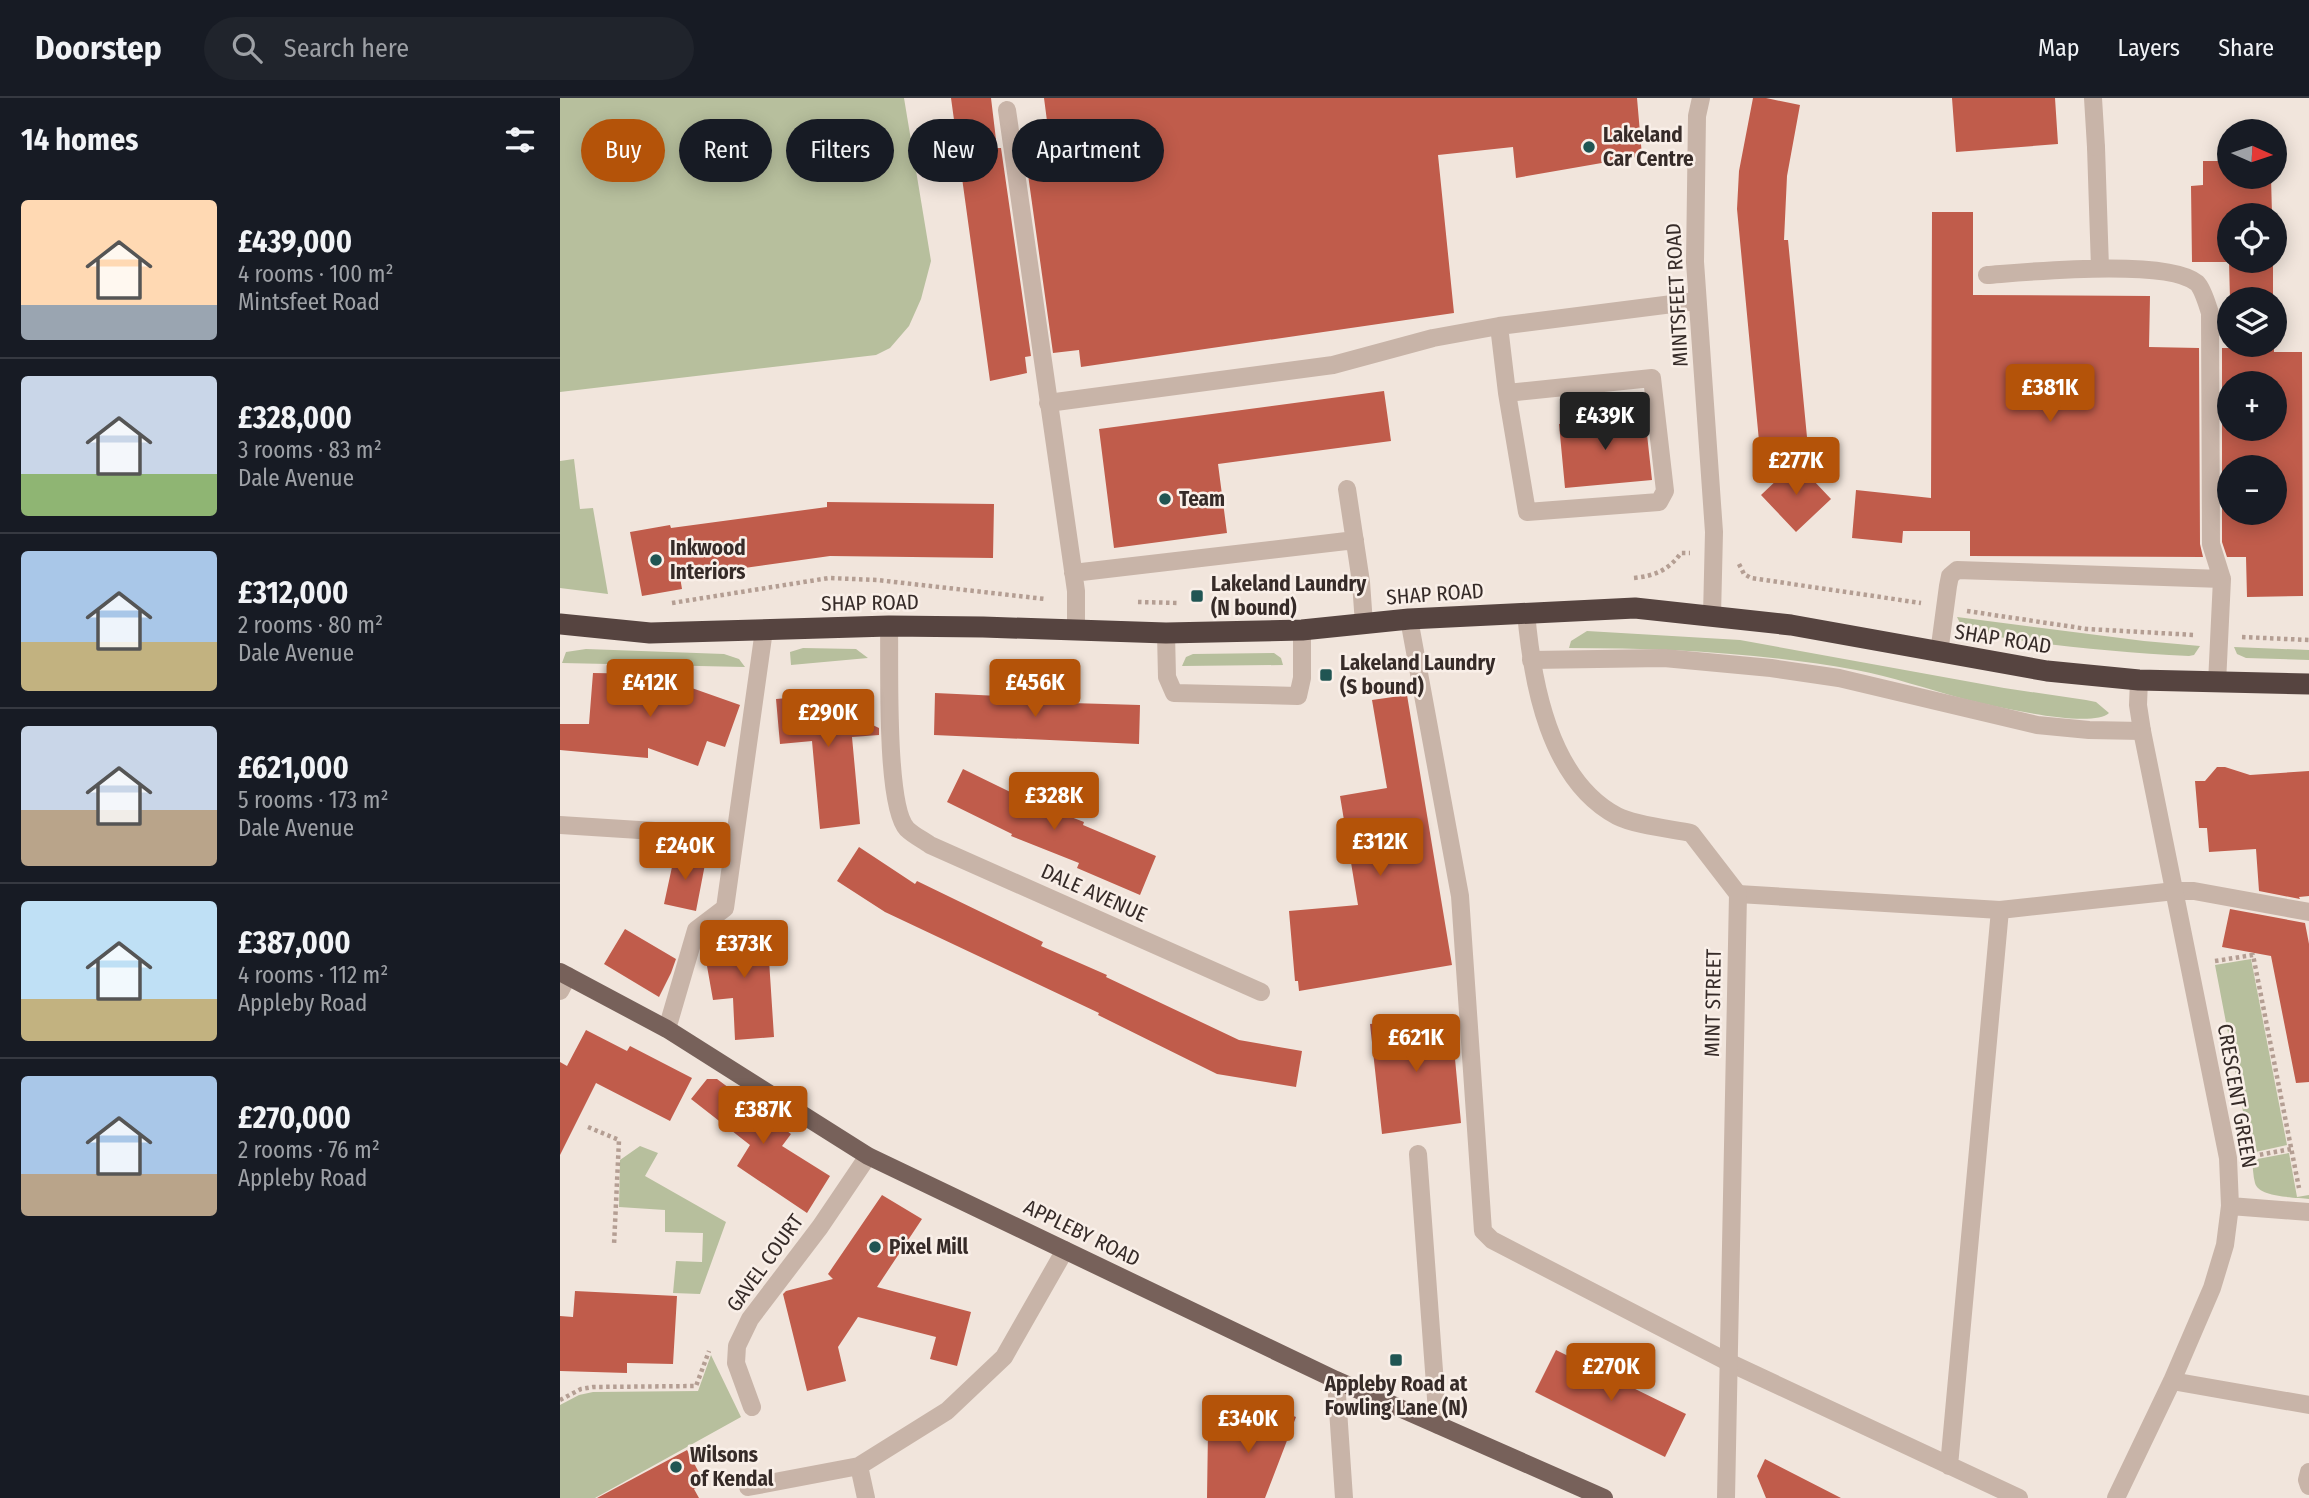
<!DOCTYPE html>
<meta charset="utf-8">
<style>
body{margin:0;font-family:"Fira Sans Condensed",sans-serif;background:#20242c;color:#f1f3f6;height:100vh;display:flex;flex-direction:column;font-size:26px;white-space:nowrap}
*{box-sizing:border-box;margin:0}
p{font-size:23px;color:#9ea1a6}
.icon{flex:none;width:38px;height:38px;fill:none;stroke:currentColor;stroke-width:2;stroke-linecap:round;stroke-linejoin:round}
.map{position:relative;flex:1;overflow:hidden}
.panel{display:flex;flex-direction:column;background:#171b24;width:560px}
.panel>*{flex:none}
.top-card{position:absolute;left:21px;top:21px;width:665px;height:63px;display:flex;gap:14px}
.needle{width:46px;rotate:93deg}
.controls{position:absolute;left:1657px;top:21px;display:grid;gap:14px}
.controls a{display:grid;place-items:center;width:70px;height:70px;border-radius:50%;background:#171b24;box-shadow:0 4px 18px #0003;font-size:35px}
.price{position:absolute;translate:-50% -60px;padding:0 16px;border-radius:7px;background:#b45309;color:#fff;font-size:23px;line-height:46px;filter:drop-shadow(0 2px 4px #0008)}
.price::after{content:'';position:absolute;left:50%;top:42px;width:21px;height:16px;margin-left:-10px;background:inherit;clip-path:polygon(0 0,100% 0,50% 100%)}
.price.selected{background:#222;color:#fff}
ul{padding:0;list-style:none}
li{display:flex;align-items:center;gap:21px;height:175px;padding:0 21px}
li+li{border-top:2px solid #363941}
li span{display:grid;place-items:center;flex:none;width:196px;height:140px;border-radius:7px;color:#555}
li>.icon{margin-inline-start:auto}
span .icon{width:84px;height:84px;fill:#fffc;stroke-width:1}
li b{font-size:30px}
h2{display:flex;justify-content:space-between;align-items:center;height:84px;padding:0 21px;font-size:30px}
.pill{padding:0 24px;border-radius:32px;background:#171b24;box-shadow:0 4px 18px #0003;font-size:24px;line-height:63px}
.pill.selected{background:#b45309;color:#fff}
header{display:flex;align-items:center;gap:42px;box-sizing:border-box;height:98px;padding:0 35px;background:#171b24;border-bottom:2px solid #363941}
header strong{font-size:33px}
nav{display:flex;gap:38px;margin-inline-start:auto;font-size:24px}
.search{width:490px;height:63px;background:#20242c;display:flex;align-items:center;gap:18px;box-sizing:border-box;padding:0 24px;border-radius:38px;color:#9ea1a6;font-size:26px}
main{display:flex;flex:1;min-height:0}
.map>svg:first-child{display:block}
.green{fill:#b7bf9d}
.building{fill:#c05c4b;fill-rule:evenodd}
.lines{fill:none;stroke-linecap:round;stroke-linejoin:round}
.path{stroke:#b49e93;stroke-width:4.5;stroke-dasharray:3.5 3.5;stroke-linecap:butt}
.lane{stroke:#c8b4a8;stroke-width:18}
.street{stroke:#c8b4a8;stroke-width:18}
.primary{stroke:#77615a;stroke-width:18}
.highway{stroke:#564440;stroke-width:21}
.poi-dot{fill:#205553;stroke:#f9efe8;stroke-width:2.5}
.labels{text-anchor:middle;stroke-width:5;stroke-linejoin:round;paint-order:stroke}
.poi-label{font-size:21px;font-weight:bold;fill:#362b28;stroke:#f9efe8;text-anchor:start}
.street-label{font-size:21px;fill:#362b28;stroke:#f9efe8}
</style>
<header>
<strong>Doorstep</strong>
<div class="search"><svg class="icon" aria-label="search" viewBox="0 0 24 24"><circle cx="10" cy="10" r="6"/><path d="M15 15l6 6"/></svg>Search here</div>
<nav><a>Map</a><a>Layers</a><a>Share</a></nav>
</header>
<main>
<section class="panel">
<h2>14 homes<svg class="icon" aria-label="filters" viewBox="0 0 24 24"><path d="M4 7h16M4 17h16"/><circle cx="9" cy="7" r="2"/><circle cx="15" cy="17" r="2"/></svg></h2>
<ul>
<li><span style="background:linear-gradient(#ffd9b3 75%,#9aa5b1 0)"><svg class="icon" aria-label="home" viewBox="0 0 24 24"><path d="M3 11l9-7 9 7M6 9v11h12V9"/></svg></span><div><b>£439,000</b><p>4 rooms · 100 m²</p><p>Mintsfeet Road</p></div></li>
<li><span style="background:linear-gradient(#c9d6e8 70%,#8fb573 0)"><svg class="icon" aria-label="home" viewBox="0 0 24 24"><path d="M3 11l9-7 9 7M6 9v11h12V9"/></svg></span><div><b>£328,000</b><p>3 rooms · 83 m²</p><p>Dale Avenue</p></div></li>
<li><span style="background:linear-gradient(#a9c7e8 65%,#c2b280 0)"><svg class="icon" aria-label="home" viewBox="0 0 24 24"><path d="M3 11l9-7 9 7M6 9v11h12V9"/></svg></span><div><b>£312,000</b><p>2 rooms · 80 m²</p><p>Dale Avenue</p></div></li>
<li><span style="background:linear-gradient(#c9d6e8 60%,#b9a48a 0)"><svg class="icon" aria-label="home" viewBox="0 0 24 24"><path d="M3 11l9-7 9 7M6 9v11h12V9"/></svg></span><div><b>£621,000</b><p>5 rooms · 173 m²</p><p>Dale Avenue</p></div></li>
<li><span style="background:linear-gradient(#bfe0f5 70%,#c2b280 0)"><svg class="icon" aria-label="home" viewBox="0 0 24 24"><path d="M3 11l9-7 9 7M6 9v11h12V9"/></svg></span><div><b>£387,000</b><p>4 rooms · 112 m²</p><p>Appleby Road</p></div></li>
<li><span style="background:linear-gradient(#a9c7e8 70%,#b9a48a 0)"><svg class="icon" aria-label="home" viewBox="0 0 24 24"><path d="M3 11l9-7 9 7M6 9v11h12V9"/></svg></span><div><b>£270,000</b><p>2 rooms · 76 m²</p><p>Appleby Road</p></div></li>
</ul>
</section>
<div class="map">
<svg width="1749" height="1400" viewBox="0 0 1749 1400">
<rect width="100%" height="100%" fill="#f1e5dc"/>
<path class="green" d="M0,0h344l27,163 -10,38 -12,27 -19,22 -14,7 -316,37z
M14,361l6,50 13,-1 15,86 -48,-6v-127z
M1397,519l187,24 56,5 -6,9 -5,1c-76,-4 -151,-11 -225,-25z
M1027,533l153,9 264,48 82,12 10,2 13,11c-18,17 -120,-8 -145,-14 -36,-10 -72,-22 -108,-29 -95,-17 -190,-22 -287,-22l2,-7z
M1674,549l75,3v10l-63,-2 -9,-4z
M243,550l53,1 12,9 -77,7 -1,-13z
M26,551l138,5 15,5 6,8 -183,-4 4,-11z
M714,555l7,5 2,7 -101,1 4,-9 7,-3z
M1691,861l36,186 -36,8 -36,-188z
M80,1048l18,7 -13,23 81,46 -26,72 -27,-1 3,-32 26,1 1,-29 -38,-1v-22l-46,-3 1,-47z
M1729,1055l8,44 12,-2v4c-13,-2 -50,-1 -54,-16 -2,-7 -2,-16 -3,-23z
M151,1257l30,62 -146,81h-35v-93l19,-10 14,-3 105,-1z"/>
<path class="building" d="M391,0h40l6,50h4l30,208 -6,1 2,16 -37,8z
M484,0h593l5,58 -126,22 -3,-31 -75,8 16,158 -373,54 -2,-17 -26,3 -29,-207 26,-2z
M1193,0h13l34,7 -13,71 -3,64h4l19,197 -48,4 -22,-232 2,-38z
M1392,0h103l3,46 -102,8z
M1643,63h27v16h41l1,38h-42v46h43v38h-43l-1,-37h-37l-1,-76 12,-1z
M1372,114h41v83l177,1 -1,51 50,1 1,196 3,13 -233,-1v-25h-67l-1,12 -50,-5 4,-48 75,8z
M1670,247h44v7h28l1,244 -56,1 -1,-40h-19l-5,-15v-194h9zM1670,285h45v46h-45zM1670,369h45v46h-45z
M824,293l7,50 -173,23 9,69 -113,15 -15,-119z
M1085,318l7,64 -87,8 -6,-64z
M1236,364l35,37 -35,33 -35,-37z
M267,404l167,2 -1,54 -163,-2 -150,21 2,12 -40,7 -12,-64 40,-7 1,3 156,-21z
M33,575l59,1 88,31 -15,42 -18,-6 -9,25 -50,-18v10l-88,-8v-26h29z
M298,594l2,27 19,9v7l-27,2 8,87 -40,5 -8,-88 -32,3 -4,-45z
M375,595l65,3 71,5v2l69,2 -1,39 -205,-9z
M847,597l45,270 -153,26 -1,-10h-3l-6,-70 69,-6 -18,-109 47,-8 -15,-88z
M1657,669h8l25,8 59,-4v125l-10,1 1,2 -41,-8 -3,-42 -47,3 -2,-24h-8l-4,-47h10z
M403,671l64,31 57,22 -1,3 73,31 -16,39 -63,-27 2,-5 -68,-27 1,-2 -65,-32z
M299,749l56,37 2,-3 126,61 -2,4 66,29 -1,2 133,63 63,11 -6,36 -79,-13 -119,-59 1,-2 -214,-101 -48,-31z
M115,755l31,6 -10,52 -32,-7z
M1670,811l75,14 4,21v138l-13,1 -25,-127 -49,-9z
M65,831l51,30 -5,14 -12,24 -55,-33z
M207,831l7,108 -39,3 -2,-42 -20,2 -9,-51 30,-19z
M891,918l10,107 -79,11 -12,-110z
M26,932l41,21 3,-5 62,32 -22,43 -74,-38 -36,72v-93l7,4z
M147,981h10l74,55 -9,12 48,30 -23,37 -70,-47 13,-21 -59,-46z
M322,1097l40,24 -45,68 94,25 -14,54 -27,-7 6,-22 -78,-20 -20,30 8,34 -39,10 -24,-97 3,-3 47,-12 -5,-5z
M15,1193l102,5 -4,68 -46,-1v10l-67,-2v-55l13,1z
M996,1252l130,64 -21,43 -130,-65z
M692,1302l44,17 -31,81h-58l1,-68 28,10z
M127,1352l18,34 -11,5 5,9h-102z
M1205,1361l76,39h-75l-9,-22z"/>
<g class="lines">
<path class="path" d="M1179,466l5,10 7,4 170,25
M1074,480c20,-2 35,-8 47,-25h9
M578,504l40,1
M112,505l157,-25 48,2 168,19
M1407,513l120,18 108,6
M1682,539l67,3
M1655,863l38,-6 46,233
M28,1029l31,13 -5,105
M1693,1058l38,-7
M0,1302l21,-11 12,-2 103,-1 13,-35"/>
<path class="lane" d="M447,12l69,481v39
M1536,49l4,121
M1427,177c41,-3 181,-17 210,8 6,6 10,21 13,30l1,231 11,35
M939,228l8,67 20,119 132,-10 6,-11 -13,-113 -145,15
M488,305l285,-38 100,-27 66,-12 197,-25
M787,391l14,93 3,42
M513,475l282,-33
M849,521l51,277 23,335 9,9 236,122 291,136
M606,535l1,44 7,16 124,3 4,-18v-48
M1379,555l9,-67 2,-10 7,-6 265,9 -5,104
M971,562l133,-2 107,10 68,10 198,47 52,5 53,1
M0,727l174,11
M1178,796l262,16 175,-19h19l115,21
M107,931l29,-99 29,-22 39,-278
M858,1056l20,271
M299,1368l7,32
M1389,1368l51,-556
M188,1389l111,-21 88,-55 57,-54 61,-107"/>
<path class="street" d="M1141,0l-4,18 -2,146 19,270 -2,84
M1533,0l3,49
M966,514c6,70 23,168 91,204 17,9 54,13 74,17l47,61 -12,604
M329,528c1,38 -4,180 18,203 6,6 16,11 23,16l331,147
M0,893l8,-15
M1670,1108l79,6
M776,1282l8,118
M1612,1283l137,24
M192,1309l-16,-44 1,-17 13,-27 70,-92 48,-71
M1749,1374l-2,8 2,6
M1556,1400l56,-117 40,-93 13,-43 5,-39 -2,-48 -86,-427 -4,-26 1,-25"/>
<path class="primary" d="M0,874l107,57 201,127 468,224 268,118"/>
<path class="highway" d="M0,526l90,9 239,-7 94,1 183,6 136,-3 107,-11 226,-11 156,17 256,46 92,9 170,4"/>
</g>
<g class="poi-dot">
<circle cx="1029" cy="49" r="7"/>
<circle cx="605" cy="401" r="7"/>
<circle cx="96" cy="462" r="7"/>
<rect x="630" y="491" width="14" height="14" rx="3.5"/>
<rect x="759" y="570" width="14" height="14" rx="3.5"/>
<circle cx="315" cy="1149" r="7"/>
<rect x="829" y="1255" width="14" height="14" rx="3.5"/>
<circle cx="116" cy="1369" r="7"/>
</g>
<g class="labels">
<g class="poi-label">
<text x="1043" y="44">Lakeland<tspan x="1043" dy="24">Car Centre</tspan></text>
<text x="619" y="408">Team</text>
<text x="110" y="457">Inkwood<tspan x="110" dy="24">Interiors</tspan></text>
<text x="651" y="493">Lakeland Laundry<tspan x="651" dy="24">(N bound)</tspan></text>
<text x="780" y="572">Lakeland Laundry<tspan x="780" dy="24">(S bound)</tspan></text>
<text x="329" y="1156">Pixel Mill</text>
<text x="836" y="1293" text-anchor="middle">Appleby Road at<tspan x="836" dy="24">Fowling Lane (N)</tspan></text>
<text x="130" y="1364">Wilsons<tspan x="130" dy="24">of Kendal</tspan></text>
</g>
<g class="street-label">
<text transform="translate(1117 197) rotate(-93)" y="7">MINTSFEET ROAD</text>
<text transform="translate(875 496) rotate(-4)" y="7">SHAP ROAD</text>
<text transform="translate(310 505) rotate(-1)" y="7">SHAP ROAD</text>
<text transform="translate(1443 541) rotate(9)" y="7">SHAP ROAD</text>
<text transform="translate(534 795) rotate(24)" y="7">DALE AVENUE</text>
<text transform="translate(1153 905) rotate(-89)" y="7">MINT STREET</text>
<text transform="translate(1677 998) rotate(80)" y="7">CRESCENT GREEN</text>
<text transform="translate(522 1135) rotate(26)" y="7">APPLEBY ROAD</text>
<text transform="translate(205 1165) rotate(-54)" y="7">GAVEL COURT</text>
</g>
</g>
</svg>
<div class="controls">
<a><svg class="needle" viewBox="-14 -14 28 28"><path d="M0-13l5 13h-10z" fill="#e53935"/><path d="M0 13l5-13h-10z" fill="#9ea1a6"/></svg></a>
<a><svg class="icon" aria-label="locate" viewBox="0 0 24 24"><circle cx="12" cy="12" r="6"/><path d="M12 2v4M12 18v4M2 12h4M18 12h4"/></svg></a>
<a><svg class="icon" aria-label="layers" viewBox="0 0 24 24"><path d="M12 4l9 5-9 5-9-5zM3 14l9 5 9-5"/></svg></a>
<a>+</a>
<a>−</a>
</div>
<b class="price" style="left:1490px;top:326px">£381K</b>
<b class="price selected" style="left:1045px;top:354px">£439K</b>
<b class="price" style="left:1236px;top:399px">£277K</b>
<b class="price" style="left:90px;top:621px">£412K</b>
<b class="price" style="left:475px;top:621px">£456K</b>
<b class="price" style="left:268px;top:651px">£290K</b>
<b class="price" style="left:494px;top:734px">£328K</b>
<b class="price" style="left:820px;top:780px">£312K</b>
<b class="price" style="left:125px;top:784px">£240K</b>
<b class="price" style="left:184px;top:882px">£373K</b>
<b class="price" style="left:856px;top:976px">£621K</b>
<b class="price" style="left:203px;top:1048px">£387K</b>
<b class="price" style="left:1051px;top:1305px">£270K</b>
<b class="price" style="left:688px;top:1357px">£340K</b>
<div class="top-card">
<a class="pill selected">Buy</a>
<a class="pill">Rent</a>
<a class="pill">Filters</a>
<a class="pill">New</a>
<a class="pill">Apartment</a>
</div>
</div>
</main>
